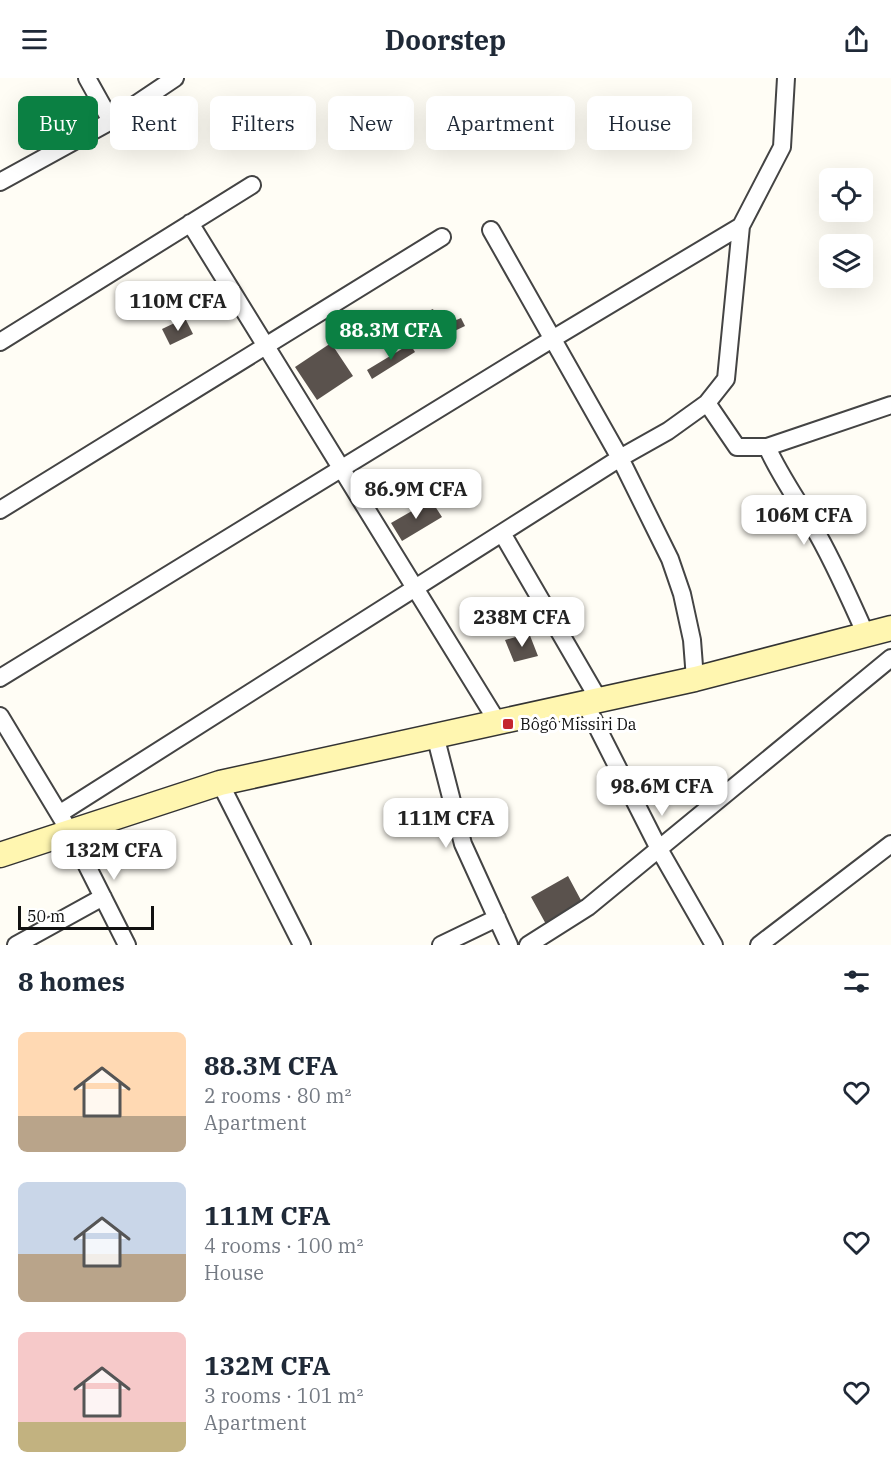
<!DOCTYPE html>
<meta charset="utf-8">
<style>
body{margin:0;font-family:"IBM Plex Serif",serif;background:#f2f2f3;color:#1f2937;height:100vh;display:flex;flex-direction:column;font-size:22px;white-space:nowrap}
*{box-sizing:border-box;margin:0}
p{font-size:20px;color:#747a83}
.icon{flex:none;width:33px;height:33px;fill:none;stroke:currentColor;stroke-width:2;stroke-linecap:round;stroke-linejoin:round}
.map{position:relative;height:867px;overflow:hidden}
.panel{display:flex;flex-direction:column;background:#fff;flex:1}
.panel>*{flex:none}
.hud{position:absolute;left:18px;top:18px;width:855px;height:54px;display:flex;gap:12px}
.fabs{position:absolute;left:819px;top:90px;display:grid;gap:12px}
.fabs a{display:grid;place-items:center;width:54px;height:54px;border-radius:9px;background:#fff;box-shadow:0 6px 24px #0002;font-size:30px}
.scale{position:absolute;left:18px;bottom:15px;width:136px;box-sizing:border-box;padding-left:6px;border:3px solid #111;border-top:0;font-size:16px;line-height:21px;white-space:nowrap;color:#111;-webkit-text-stroke:4px #fff;paint-order:stroke}
.price{position:absolute;translate:-50% -51px;padding:0 14px;border-radius:12px;background:#fff;color:#222;font-size:20px;line-height:39px;filter:drop-shadow(0 2px 3px #0008)}
.price::after{content:'';position:absolute;left:50%;top:36px;width:18px;height:14px;margin-left:-9px;background:inherit;clip-path:polygon(0 0,100% 0,50% 100%)}
.price.active{background:#0b8043;color:#fff}
ul{padding:0;list-style:none}
li{display:flex;align-items:center;gap:18px;height:150px;padding:0 18px}
li span{display:grid;place-items:center;flex:none;width:168px;height:120px;border-radius:9px;color:#555}
li>.icon{margin-inline-start:auto}
span .icon{width:72px;height:72px;fill:#fffc;stroke-width:1}
li b{font-size:26px}
h2{display:flex;justify-content:space-between;align-items:center;height:72px;padding:0 18px;font-size:26px}
.chip{padding:0 21px;border-radius:9px;background:#fff;box-shadow:0 6px 24px #0002;font-size:21px;line-height:54px}
.chip.active{background:#0b8043;color:#fff}
header{display:flex;justify-content:space-between;align-items:center;height:78px;padding:0 18px;background:#fff;font-size:27px;font-weight:700}
.map>svg:first-child{display:block}
.building{fill:#5a524d}
.lines{fill:none;stroke-linecap:round;stroke-linejoin:round}
.street-casing{stroke:#444;stroke-width:20}
.secondary-casing{stroke:#333;stroke-width:27}
.street{stroke:#fff;stroke-width:16}
.secondary{stroke:#fff6b0;stroke-width:24}
.poi-dot{fill:#c4262e;stroke:#fff;stroke-width:2}
.labels{text-anchor:middle;stroke-width:6;stroke-linejoin:round;paint-order:stroke}
.poi-label{font-size:16px;fill:#111;stroke:#fff;text-anchor:start}
</style>
<header><svg class="icon" aria-label="menu" viewBox="0 0 24 24"><path d="M4 6h16M4 12h16M4 18h16"/></svg>Doorstep<svg class="icon" aria-label="share" viewBox="0 0 24 24"><path d="M12 15V3M7 8l5-5 5 5M5 13v7h14v-7"/></svg></header>
<div class="map">
<svg width="891" height="867" viewBox="0 0 891 867">
<rect width="100%" height="100%" fill="#fffdf5"/>
<path class="building" d="M433,231l5,12 -24,11 -5,-13z
M185,240l8,16 -23,11 -8,-16z
M461,240l4,8 -21,10 -4,-9z
M331,265l22,33 -36,24 -22,-33z
M410,266l5,8 -43,27 -5,-9z
M374,395l5,10 -9,5 -7,-10z
M431,422l11,17 -40,24 -11,-18z
M529,555l9,23 -24,6 -9,-22z
M568,798l15,28 -36,22 -16,-29z"/>
<g class="lines">
<defs>
<path id="street" d="M87,0l24,43
M0,104l111,-61 64,-43
M190,145l307,498
M491,152l129,228 50,101 12,35 10,46 3,39
M0,264l252,-157
M707,325l30,44h30l124,-42
M767,369c14,31 34,58 51,88 18,32 33,66 48,100
M0,432l442,-273
M502,455l97,167
M0,600l554,-340 187,-112
M585,625l74,146 55,96
M0,638l70,116 57,113
M435,657l28,109 46,101
M220,705l82,162
M59,736l561,-356 48,-27 39,-28 19,-24 15,-153 41,-79 4,-69
M16,867l87,-48
M441,867l56,-27
M528,867l60,-38 303,-249
M759,867l132,-101"/>
<path id="secondary" d="M0,777l220,-72 475,-104 196,-51"/>
</defs>
<use href="#street" class="street-casing"/>
<use href="#secondary" class="secondary-casing"/>
<use href="#street" class="street"/>
<use href="#secondary" class="secondary"/>
</g>
<rect class="poi-dot" x="502" y="640" width="12" height="12" rx="3"/>
<g class="labels">
<g class="poi-label">
<text x="520" y="652">Bôgô Missiri Da</text>
</g>
</g>
</svg>
<div class="fabs">
<a><svg class="icon" aria-label="locate" viewBox="0 0 24 24"><circle cx="12" cy="12" r="6"/><path d="M12 2v4M12 18v4M2 12h4M18 12h4"/></svg></a>
<a><svg class="icon" aria-label="layers" viewBox="0 0 24 24"><path d="M12 4l9 5-9 5-9-5zM3 14l9 5 9-5"/></svg></a>
</div>
<div class="scale">50 m</div>
<b class="price" style="left:178px;top:254px">110M CFA</b>
<b class="price active" style="left:391px;top:283px">88.3M CFA</b>
<b class="price" style="left:416px;top:442px">86.9M CFA</b>
<b class="price" style="left:804px;top:468px">106M CFA</b>
<b class="price" style="left:522px;top:570px">238M CFA</b>
<b class="price" style="left:662px;top:739px">98.6M CFA</b>
<b class="price" style="left:446px;top:771px">111M CFA</b>
<b class="price" style="left:114px;top:803px">132M CFA</b>
<div class="hud">
<a class="chip active">Buy</a>
<a class="chip">Rent</a>
<a class="chip">Filters</a>
<a class="chip">New</a>
<a class="chip">Apartment</a>
<a class="chip">House</a>
</div>
</div>
<section class="panel">
<h2>8 homes<svg class="icon" aria-label="filters" viewBox="0 0 24 24"><path d="M4 7h16M4 17h16"/><circle cx="9" cy="7" r="2"/><circle cx="15" cy="17" r="2"/></svg></h2>
<ul>
<li><span style="background:linear-gradient(#ffd9b3 70%,#b9a48a 0)"><svg class="icon" aria-label="home" viewBox="0 0 24 24"><path d="M3 11l9-7 9 7M6 9v11h12V9"/></svg></span><div><b>88.3M CFA</b><p>2 rooms · 80 m²</p><p>Apartment</p></div><svg class="icon" aria-label="heart" viewBox="0 0 24 24"><path d="M12 20l-8-8c-3-5 5-10 8-4 3-6 11-1 8 4z"/></svg></li>
<li><span style="background:linear-gradient(#c9d6e8 60%,#b9a48a 0)"><svg class="icon" aria-label="home" viewBox="0 0 24 24"><path d="M3 11l9-7 9 7M6 9v11h12V9"/></svg></span><div><b>111M CFA</b><p>4 rooms · 100 m²</p><p>House</p></div><svg class="icon" aria-label="heart" viewBox="0 0 24 24"><path d="M12 20l-8-8c-3-5 5-10 8-4 3-6 11-1 8 4z"/></svg></li>
<li><span style="background:linear-gradient(#f6c9c9 75%,#c2b280 0)"><svg class="icon" aria-label="home" viewBox="0 0 24 24"><path d="M3 11l9-7 9 7M6 9v11h12V9"/></svg></span><div><b>132M CFA</b><p>3 rooms · 101 m²</p><p>Apartment</p></div><svg class="icon" aria-label="heart" viewBox="0 0 24 24"><path d="M12 20l-8-8c-3-5 5-10 8-4 3-6 11-1 8 4z"/></svg></li>
</ul>
</section>
